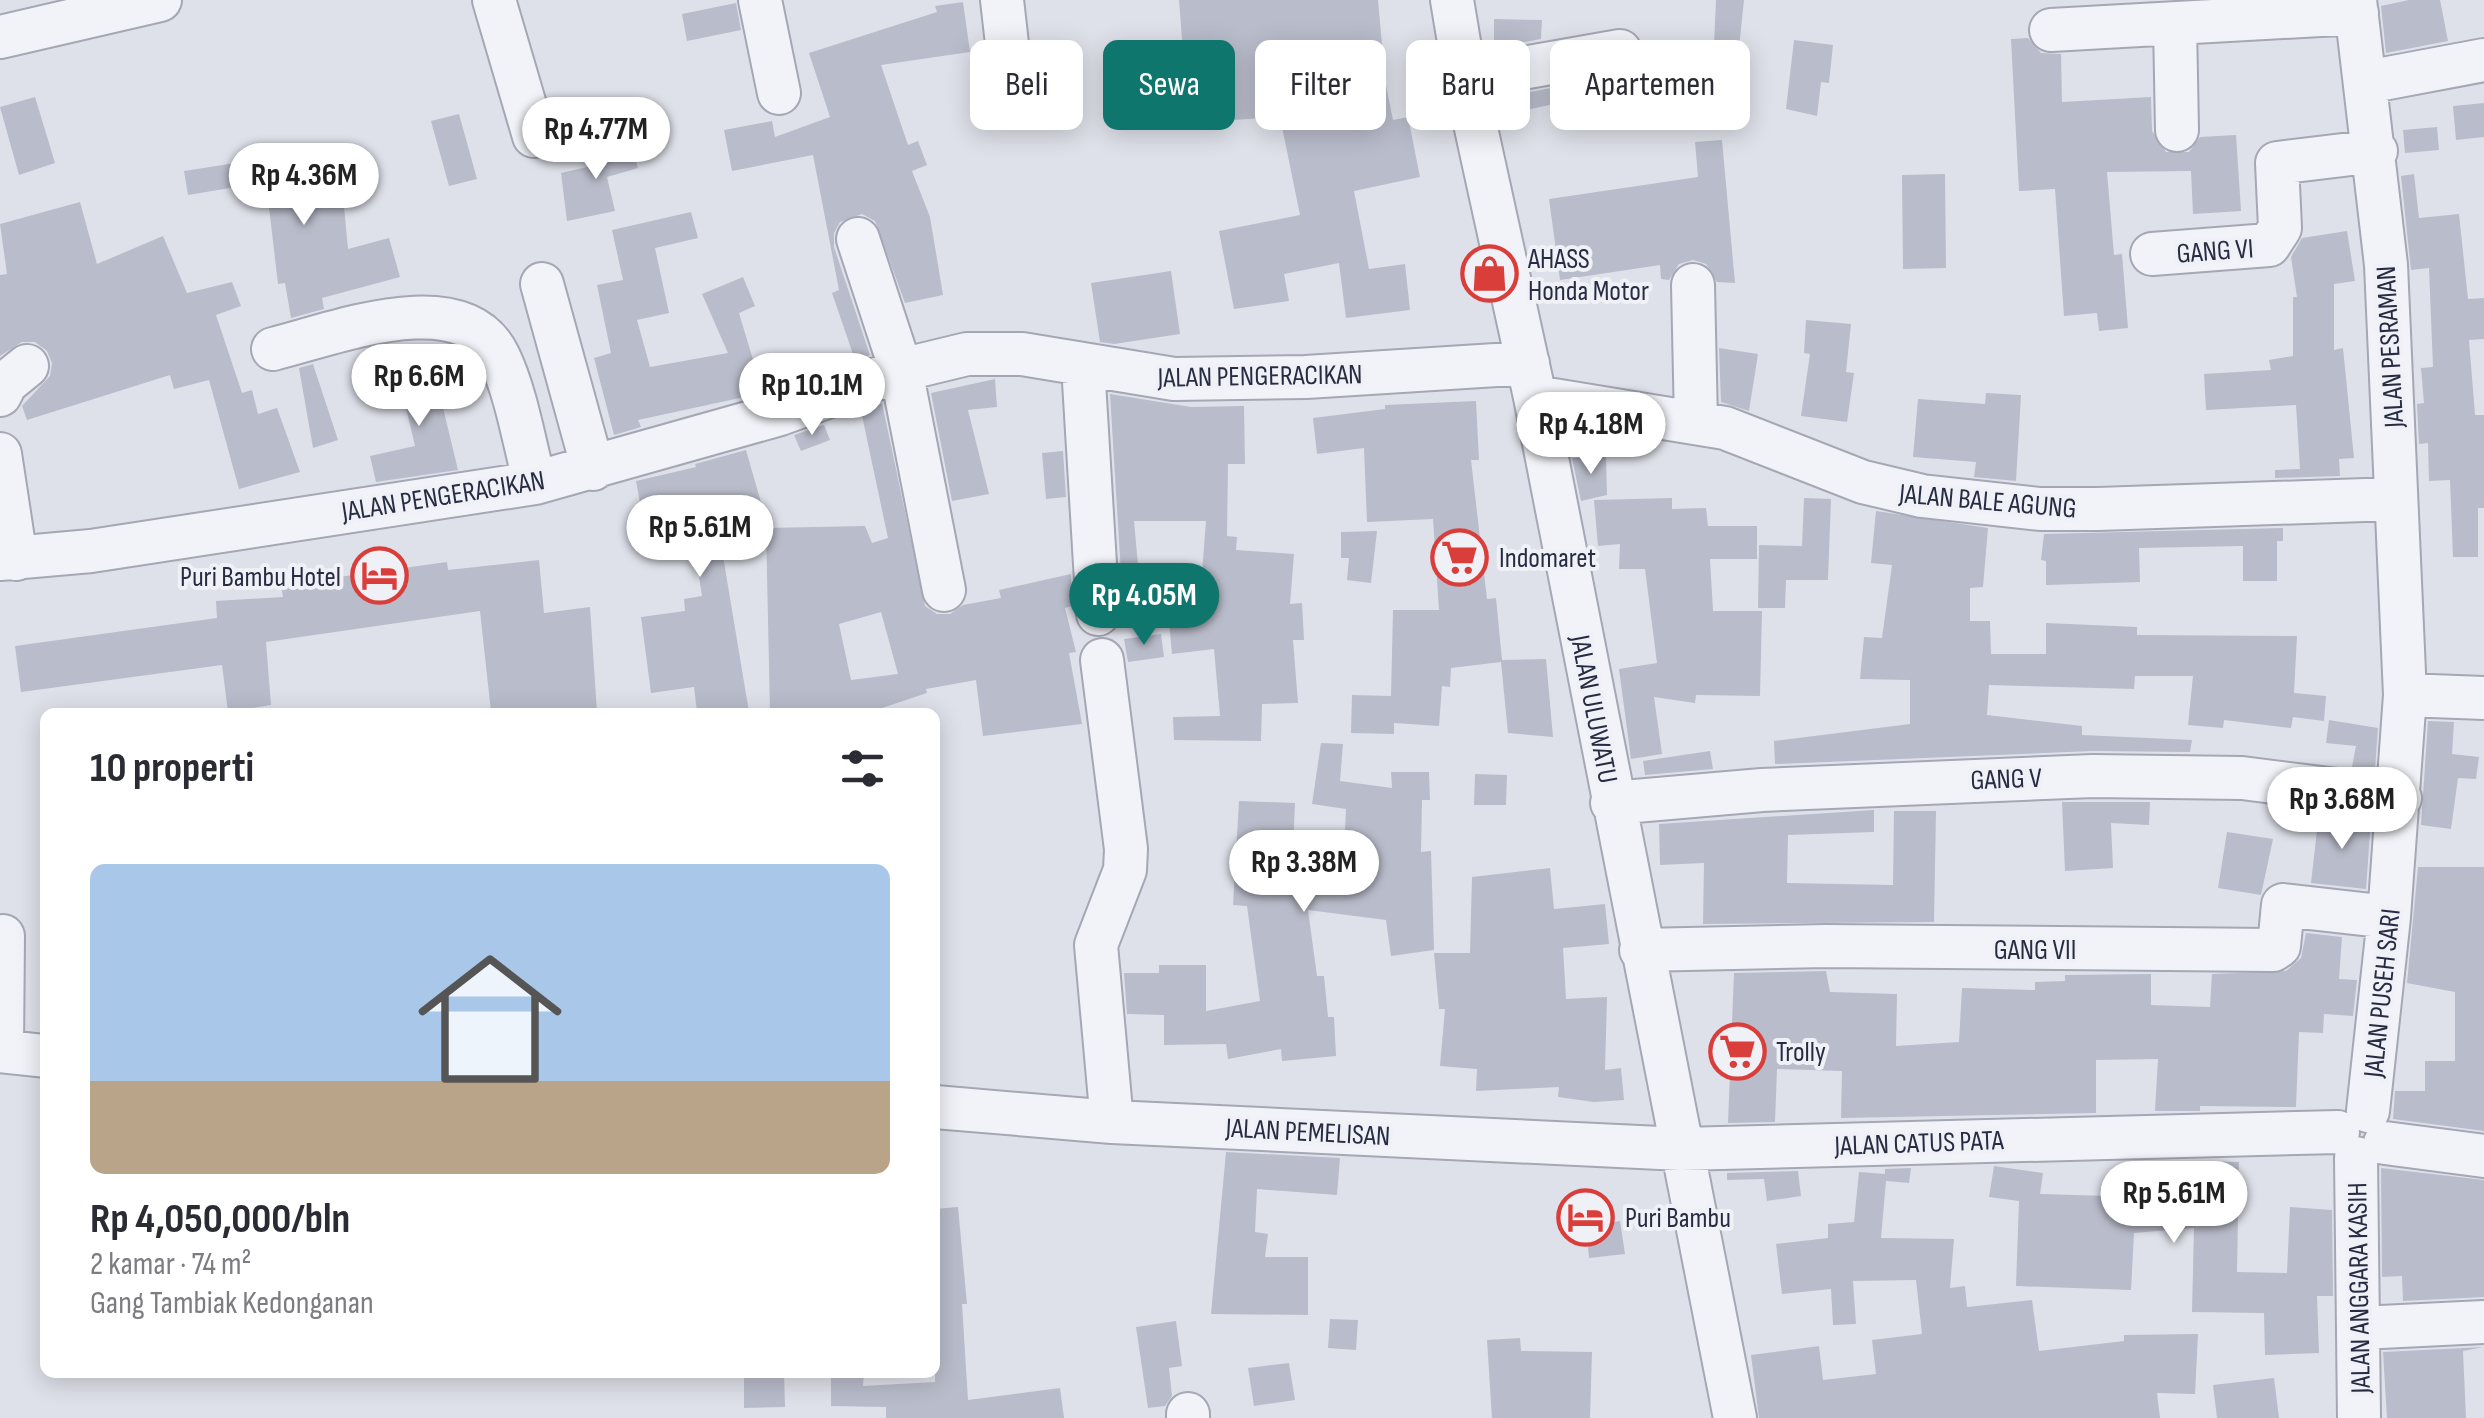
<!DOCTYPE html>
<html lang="id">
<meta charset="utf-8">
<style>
body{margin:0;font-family:"Sofia Sans Condensed",sans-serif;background:#f7f7f7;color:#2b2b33;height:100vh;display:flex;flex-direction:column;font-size:38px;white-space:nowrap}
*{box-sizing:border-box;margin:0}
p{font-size:32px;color:#7c7c81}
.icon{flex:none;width:55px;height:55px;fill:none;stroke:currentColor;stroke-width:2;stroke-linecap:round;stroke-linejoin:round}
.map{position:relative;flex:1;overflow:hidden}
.details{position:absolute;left:40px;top:708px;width:900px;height:670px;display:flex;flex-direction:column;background:#fff;border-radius:15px;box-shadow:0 5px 25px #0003}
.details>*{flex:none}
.top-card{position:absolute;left:970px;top:40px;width:950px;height:90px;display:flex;gap:20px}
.price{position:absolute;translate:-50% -85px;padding:0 22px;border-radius:35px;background:#fff;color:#222;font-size:32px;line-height:65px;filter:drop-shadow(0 2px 5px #0008)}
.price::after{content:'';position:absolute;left:50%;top:60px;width:30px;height:22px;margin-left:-15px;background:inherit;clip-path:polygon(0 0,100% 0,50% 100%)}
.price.current{background:#0f766e;color:#fff}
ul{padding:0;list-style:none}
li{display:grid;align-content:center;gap:20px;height:530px;padding:0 50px}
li+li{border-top:2px solid #e1e1e2}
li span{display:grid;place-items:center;height:310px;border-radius:15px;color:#555}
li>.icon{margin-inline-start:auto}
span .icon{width:180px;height:180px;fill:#fffc;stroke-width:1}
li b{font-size:42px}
h2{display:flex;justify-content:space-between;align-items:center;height:120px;padding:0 50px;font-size:42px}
.chip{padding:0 35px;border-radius:15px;background:#fff;box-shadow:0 5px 25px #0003;font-size:35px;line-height:90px}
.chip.current{background:#0f766e;color:#fff}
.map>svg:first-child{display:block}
.building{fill:#b9bcca;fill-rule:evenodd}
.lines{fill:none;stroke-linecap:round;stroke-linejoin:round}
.minor-casing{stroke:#a4a7b4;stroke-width:46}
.minor{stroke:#f2f3f8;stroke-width:42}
.labels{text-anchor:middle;stroke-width:8;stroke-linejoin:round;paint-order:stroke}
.street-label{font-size:28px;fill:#272c42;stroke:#eff1f7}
.poi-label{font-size:28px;fill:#272c42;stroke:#eff1f7;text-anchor:start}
</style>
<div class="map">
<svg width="2484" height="1418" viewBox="0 0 2484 1418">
<rect width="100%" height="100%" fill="#dfe1ea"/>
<path class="building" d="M1179,0h199l4,45 -4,1 15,74 15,-3 12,60 -66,14 15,78 36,-5 5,46 -64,8 -7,-55 -55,11 5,27 -55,8 -15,-78 81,-16 -20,-98 -48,3 -3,-60 -45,4z
M1716,0h28l-10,96 -50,-12 6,-22 23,6z
M2409,0h31l8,41 -62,12 -5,-47z
M963,2l7,50 -89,13 27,80 10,-4 9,24 -15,6 18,46 13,78 -38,8 -30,-82 -13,-7 -22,8 -6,11v14l36,108 -15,5 -23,-67 7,-3 -26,-135 -81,16 -8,-41 48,-9 3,16 55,-20 -21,-64 128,-41 -2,-6z
M736,3l5,27 -54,11 -5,-27z
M1494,19l48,1 -1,19 -47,9z
M2028,38l13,15 20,1 1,48 89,-5 1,34 14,21h23l11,-15 36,-2 5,76 -48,3 -2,-43 -84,1 7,83 8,-1 6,74 -29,3 -2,-18 -33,3 -9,-127 -36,2 -8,-152z
M1794,40l39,5 -4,38 -8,-1 -4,34 -31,-7z
M1551,88l3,16 -46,10 -4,-17z
M35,97l20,66 -36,12 -19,-68z
M2484,103v34l-28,3 -3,-34z
M459,114l18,65 -28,7 -18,-65z
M2437,127l2,23 -34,3 -2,-23z
M1722,140l13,143 -18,-1 -11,-18 -13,-4 -14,4 -10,16 -8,-1 -1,-14 -100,15 -11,-81 149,-22 -3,-35z
M630,141l8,27 -31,9 8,34 -48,10 -6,-48 35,-8 -4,-13z
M324,149l7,59 13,-1 4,42 41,-11 11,39 -78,21 2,11 -33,9 -6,-35 -7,1 -12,-102 -78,13 -4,-24z
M1945,174l1,94 -43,1 -1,-94z
M2414,174l5,44 40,-4 9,85 16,-1v41l-15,1 6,75h9v93h-6v49h-25l-3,-77 -21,1 -1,-38 -9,1 -2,-40 7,-1 -3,-35 12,-1 -4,-99 -18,2 -10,-94z
M80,202l17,62 66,-28 24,57 45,-11 9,24 -25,9 26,78 10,-3 6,24 19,-6 23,64 -61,17 -30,-109 -35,9 -4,-14 -143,45 -5,-14 28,-30 2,-13 -5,-12 -12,-9h-13l-22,14v-81l7,-1 -7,-50z
M691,212l7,26 -43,10 14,65 -32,7 13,47 78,-14 -26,-59 41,-17 12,29 -16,7 24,80 -125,27 3,7 -27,8 -20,-77 17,-5 -14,-68 26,-5 -11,-50z
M2347,231l8,50 -21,3v66l9,-2 11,110 -15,1 1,17 -65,2v-8l25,-1 -4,-64 -90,5 -2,-36 67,-4 -2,-10 24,-4v-59h4l-6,-40 11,-19z
M1171,271l9,63 -66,10 -14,-2 -9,-59z
M1806,320l45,4 -5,48 8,1 -7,49 -46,-6 9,-62 -6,-1z
M1719,348l39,6 -9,57 -28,-9z
M431,358l27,112 -82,12 -6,-26 45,-10 -19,-80z
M313,364l25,76 -25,8 -14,-80z
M995,379l2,28 -29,3 21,84 -37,7 -21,-108z
M1986,393l35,2 -5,86 -42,-4 2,-15 -63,-5 5,-58 67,5z
M1110,394l81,13 53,-1 1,58h-17l-1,72 10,1 -1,13 58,4 -4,50 12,-1 2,37h-11l5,63 -36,1 -1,37 -87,-1 -1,-23 47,-1 -6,-67 -42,5 -6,-65 35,-3 5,-65h-72l4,44h4l-2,25 -18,-1z
M1476,401l3,59h-8l16,139 9,-1 6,62 44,-1 7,78 -45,-4 -7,-71 -50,6 -1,19 -8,-1 -3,40 -45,-3v11l-43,-1 1,-38 39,1 2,-86h46l-6,-91 -66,3 -3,-74 -47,6 -4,-36 72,-9v-4z
M882,403l43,203 12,8h13l13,-9 38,-7 -2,-8 72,-16 1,32 -7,2 11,44 -7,1 13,71 -99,12 -7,-56 -50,9 1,4 -45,15 -112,4 -4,-184 99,-2 7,17 16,-5 -27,-127zM881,612l17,62 -47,6 -12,-56z
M824,425l6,15 -29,11 -7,-16z
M1595,432l47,8v10h-47z
M746,450l20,70 -47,12 30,180h-52l-3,-25 -43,6 -10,-76 44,-6 -1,-12 18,-3 -10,-65 -45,9 -11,-59 60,-14 -1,-3z
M1063,451l3,46 -20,2 -4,-46z
M1606,457l1,38 -26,6 -9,-43z
M1672,498v11l34,-1 2,18h49v33h-47l3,52h49l-2,85 -64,-1 -1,8 -41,-6 8,57 -31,5 -12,-90 38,-6 -12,-94h-26l1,-25 -22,2 -4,-46z
M1804,498l27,1 -3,81h-42l-1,28h-27l1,-63 43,1z
M1876,511l112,17 -5,59 -13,1v33h20l1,33h55v-31l91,4v8l160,1 -3,57 32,3 -2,25 -31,-4 -2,11 -67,-8 -1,8 -35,-3 5,-49h-58l-1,13 -145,-4 -2,30 95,11v9l110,5 -2,12 -98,-1 -317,13 -1,-23 136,-17v-44l-50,-1 4,-42 18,1 10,-73 -21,-2z
M2283,528v13h-6v40h-34v-35l-104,2 1,34 -94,3v-24l-5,-1 3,-26z
M1377,531l-6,52 -24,-3 2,-22h-8v-26z
M539,560l5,53 46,-6 7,105h-106l-11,-101 -214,31 5,63 -43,7 -6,-47 -201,27 -6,-46 202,-28 -1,-17 67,-4 -2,-12 166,-23 1,8z
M1161,634l3,23 -36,5 -4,-23z
M2329,720l49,8 -3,42 -23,-3 4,-21 -30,-3z
M2428,721l26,1 -2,32 27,3 -3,22 -18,-1 -7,51 -30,-4z
M1321,743l22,1 -3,37 52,7 -1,-16h38l1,28h-8l-1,52 10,-1 3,99 -43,6 -5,-36 -78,-10 9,66h7l4,41h6l2,39 -54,5 -1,-12 -53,10 -2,-15 -62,1v-30l-37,-1 -3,-41h35v-8h47v46l54,-10 -13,-95 -14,-1 6,-104 56,2 -2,46 51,7 2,-47 -34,-5z
M1710,751l3,18 -68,6 -2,-14z
M1475,774l32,1 -1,30h-32z
M2062,802h88l-1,23 -38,-2 2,45 -48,3z
M1874,810v22l-86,3 -1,48 106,2 1,-74h42l-2,111 -231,2 1,-61 -44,2 -1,-41z
M2319,813l52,7 -5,69 -55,-6z
M2227,832l46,7 -12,56 -43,-7z
M2418,867h66v264l-91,-12 2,-28h30v-30h30v-69l-48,-9z
M1550,868l4,41 51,-5 4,40 -46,4 3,51 41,-2 -2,73 16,-2 3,32 -30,2 -36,-5 1,-10 -83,4 1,-22 -37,-3 5,-57h-6l-5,-56h36l2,-76z
M2306,933l36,4 -3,42 18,1 -4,36 -29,-2 -1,19 -24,-1 -3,75 -96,-1v5h-45l3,-52 -62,1v53l-255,5 1,-47 -65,-2 -2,53 -47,1 6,-150 92,-2 4,21 67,2 -1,52 63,-4 3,-54 73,2v-8l30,-1v-6l86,-1v31l59,2 2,-33 74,-3 15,-13z
M1226,1152l114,6 -3,37 -80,-6 -2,43 13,2 -3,23h43v58l-97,-1z
M2195,1161l44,1 -2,110 50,1 3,-66 42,3 1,86h-16l2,57 -54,2 -1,-42 -72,-1 2,-84 -60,5 -3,57 -115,-4 3,-85 -30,-4 5,-31 49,7 -3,21 103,3 -1,-25 53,-3z
M1911,1168l-2,15 -23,-2 -5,57 73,1 -4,49 15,-2 2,21 65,-7 7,51 85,-10v-6l74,-1 -3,60 -38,-1 3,25h-401l-8,-63 68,-9 4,34 53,-6 -4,-34 50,-6 -6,-54 -63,1 3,43 -23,1 -2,-36 -49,5 -6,-50 52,-6v-14l26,-2 5,-50 26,2v-5z
M2381,1168l103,12v117l-81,4 -1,-25 -20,1z
M1798,1171l3,25 -34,5 -3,-22 -37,1v-7z
M958,1207l9,97h-5l6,96 92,-12 4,30h-178v-11l-55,-1v-33h33l-1,13 72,-4v-173z
M1620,1221l5,33 -36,4 -3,-31z
M1330,1319l28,1 -2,30 -28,-2z
M1176,1321l6,45 -13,2 3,28 -7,10 -17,2 -12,-81z
M1520,1338l1,13 71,1 -2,66h-98l-5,-78z
M2484,1347l-21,4 3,67h-79l-4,-66z
M1289,1363l6,37 -41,6 -6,-38z
M744,1372h40l1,35 -41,1z
M2274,1378l5,40h-62l-4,-33z"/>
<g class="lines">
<defs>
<path id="minor" d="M494,0l40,136
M760,0l19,93
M1002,0l10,88
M1452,0l13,78 70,319 200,1021
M2355,0l31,265 19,430 -16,222 -21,194
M2175,24l2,106
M2051,30l306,-17
M0,37l160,-37
M1465,78l155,-27
M2367,82l117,-22
M858,239l43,131 43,220
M2152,254l117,-9 11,-17 -3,-65 99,-12
M542,284l51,185
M1693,285l3,137
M273,349c61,-15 190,-67 226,8 18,38 25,86 36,126
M1083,365l15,249
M0,395l6,-12 21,-17
M1535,397l190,31 138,54 59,14 118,13h58l296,-10
M0,454l16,105
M0,559l91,-8 444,-68 245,-69 121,-44 66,-16h55l152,25 132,-2 222,-14
M1102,660l24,189 -1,21 -29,75 16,177
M2405,695l79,3
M1612,803l150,-13 331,-14 149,2 158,20
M1641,950l184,-4 448,4 6,-4 4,-41 106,12
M0,1051l45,5
M2,1051l1,-115
M935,1107l177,15 569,27 657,-17
M2385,1143l99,13
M2356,1158l3,260
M2360,1328l124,-6
M1188,1414v4"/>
</defs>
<use href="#minor" class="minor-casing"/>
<use href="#minor" class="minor"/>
</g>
<defs>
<symbol id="shop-ring" viewBox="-11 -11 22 22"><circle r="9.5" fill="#eff1f7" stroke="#d93e3a" stroke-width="1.5"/><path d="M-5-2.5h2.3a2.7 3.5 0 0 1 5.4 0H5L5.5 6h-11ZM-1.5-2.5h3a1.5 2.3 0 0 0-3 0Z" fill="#d93e3a"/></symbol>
<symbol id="supermarket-ring" viewBox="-11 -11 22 22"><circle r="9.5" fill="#eff1f7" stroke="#d93e3a" stroke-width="1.5"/><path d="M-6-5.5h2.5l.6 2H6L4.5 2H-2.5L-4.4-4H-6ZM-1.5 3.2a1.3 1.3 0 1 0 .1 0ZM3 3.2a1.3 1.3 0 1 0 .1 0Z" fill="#d93e3a"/></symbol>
<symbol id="hotel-ring" viewBox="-11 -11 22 22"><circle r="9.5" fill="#eff1f7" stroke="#d93e3a" stroke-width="1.5"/><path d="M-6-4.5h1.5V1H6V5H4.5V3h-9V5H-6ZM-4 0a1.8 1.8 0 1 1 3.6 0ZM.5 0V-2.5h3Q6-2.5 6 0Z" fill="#d93e3a"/></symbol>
</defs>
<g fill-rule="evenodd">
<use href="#shop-ring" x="1458" y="242" width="63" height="63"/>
<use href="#supermarket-ring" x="1428" y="526" width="63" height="63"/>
<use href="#hotel-ring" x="348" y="544" width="63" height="63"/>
<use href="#supermarket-ring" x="1706" y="1020" width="63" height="63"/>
<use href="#hotel-ring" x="1554" y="1186" width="63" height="63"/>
</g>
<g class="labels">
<g class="street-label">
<text transform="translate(2215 250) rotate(-4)" y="10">GANG VI</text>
<text transform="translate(2389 347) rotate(-93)" y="10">JALAN PESRAMAN</text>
<text transform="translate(1260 375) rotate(-1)" y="10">JALAN PENGERACIKAN</text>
<text transform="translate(443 495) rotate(-9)" y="10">JALAN PENGERACIKAN</text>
<text transform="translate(1988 500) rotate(5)" y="10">JALAN BALE AGUNG</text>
<text transform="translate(1595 709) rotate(79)" y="10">JALAN ULUWATU</text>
<text transform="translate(2006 778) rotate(-2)" y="10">GANG V</text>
<text x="2035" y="959">GANG VII</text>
<text transform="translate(2381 993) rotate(-84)" y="10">JALAN PUSEH SARI</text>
<text transform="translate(1308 1131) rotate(3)" y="10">JALAN PEMELISAN</text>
<text transform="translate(1919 1142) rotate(-2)" y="10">JALAN CATUS PATA</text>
<text transform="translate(2358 1288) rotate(-91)" y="10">JALAN ANGGARA KASIH</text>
</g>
<g class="poi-label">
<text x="1528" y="268">AHASS<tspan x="1528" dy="32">Honda Motor</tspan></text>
<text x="1499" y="567">Indomaret</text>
<text x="341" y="586" text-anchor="end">Puri Bambu Hotel</text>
<text x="1776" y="1061">Trolly</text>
<text x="1625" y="1227">Puri Bambu</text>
</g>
</g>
</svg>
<b class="price" style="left:596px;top:182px">Rp 4.77M</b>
<b class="price" style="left:304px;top:228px">Rp 4.36M</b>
<b class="price" style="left:419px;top:429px">Rp 6.6M</b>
<b class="price" style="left:812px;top:438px">Rp 10.1M</b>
<b class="price" style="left:1591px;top:477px">Rp 4.18M</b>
<b class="price" style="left:700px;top:580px">Rp 5.61M</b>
<b class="price current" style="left:1144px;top:648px">Rp 4.05M</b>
<b class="price" style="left:2342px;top:852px">Rp 3.68M</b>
<b class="price" style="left:1304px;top:915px">Rp 3.38M</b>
<b class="price" style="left:2174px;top:1246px">Rp 5.61M</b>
<div class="top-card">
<a class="chip">Beli</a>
<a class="chip current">Sewa</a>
<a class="chip">Filter</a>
<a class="chip">Baru</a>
<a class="chip">Apartemen</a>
</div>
<section class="details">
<h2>10 properti<svg class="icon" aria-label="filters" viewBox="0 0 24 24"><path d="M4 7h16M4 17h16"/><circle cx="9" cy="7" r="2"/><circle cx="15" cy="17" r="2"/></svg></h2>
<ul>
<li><span style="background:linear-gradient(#a9c7e8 70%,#b9a48a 0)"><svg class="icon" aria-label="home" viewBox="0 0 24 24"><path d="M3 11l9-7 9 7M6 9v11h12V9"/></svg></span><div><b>Rp 4,050,000/bln</b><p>2 kamar · 74 m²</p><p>Gang Tambiak Kedonganan</p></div></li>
</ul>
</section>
</div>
